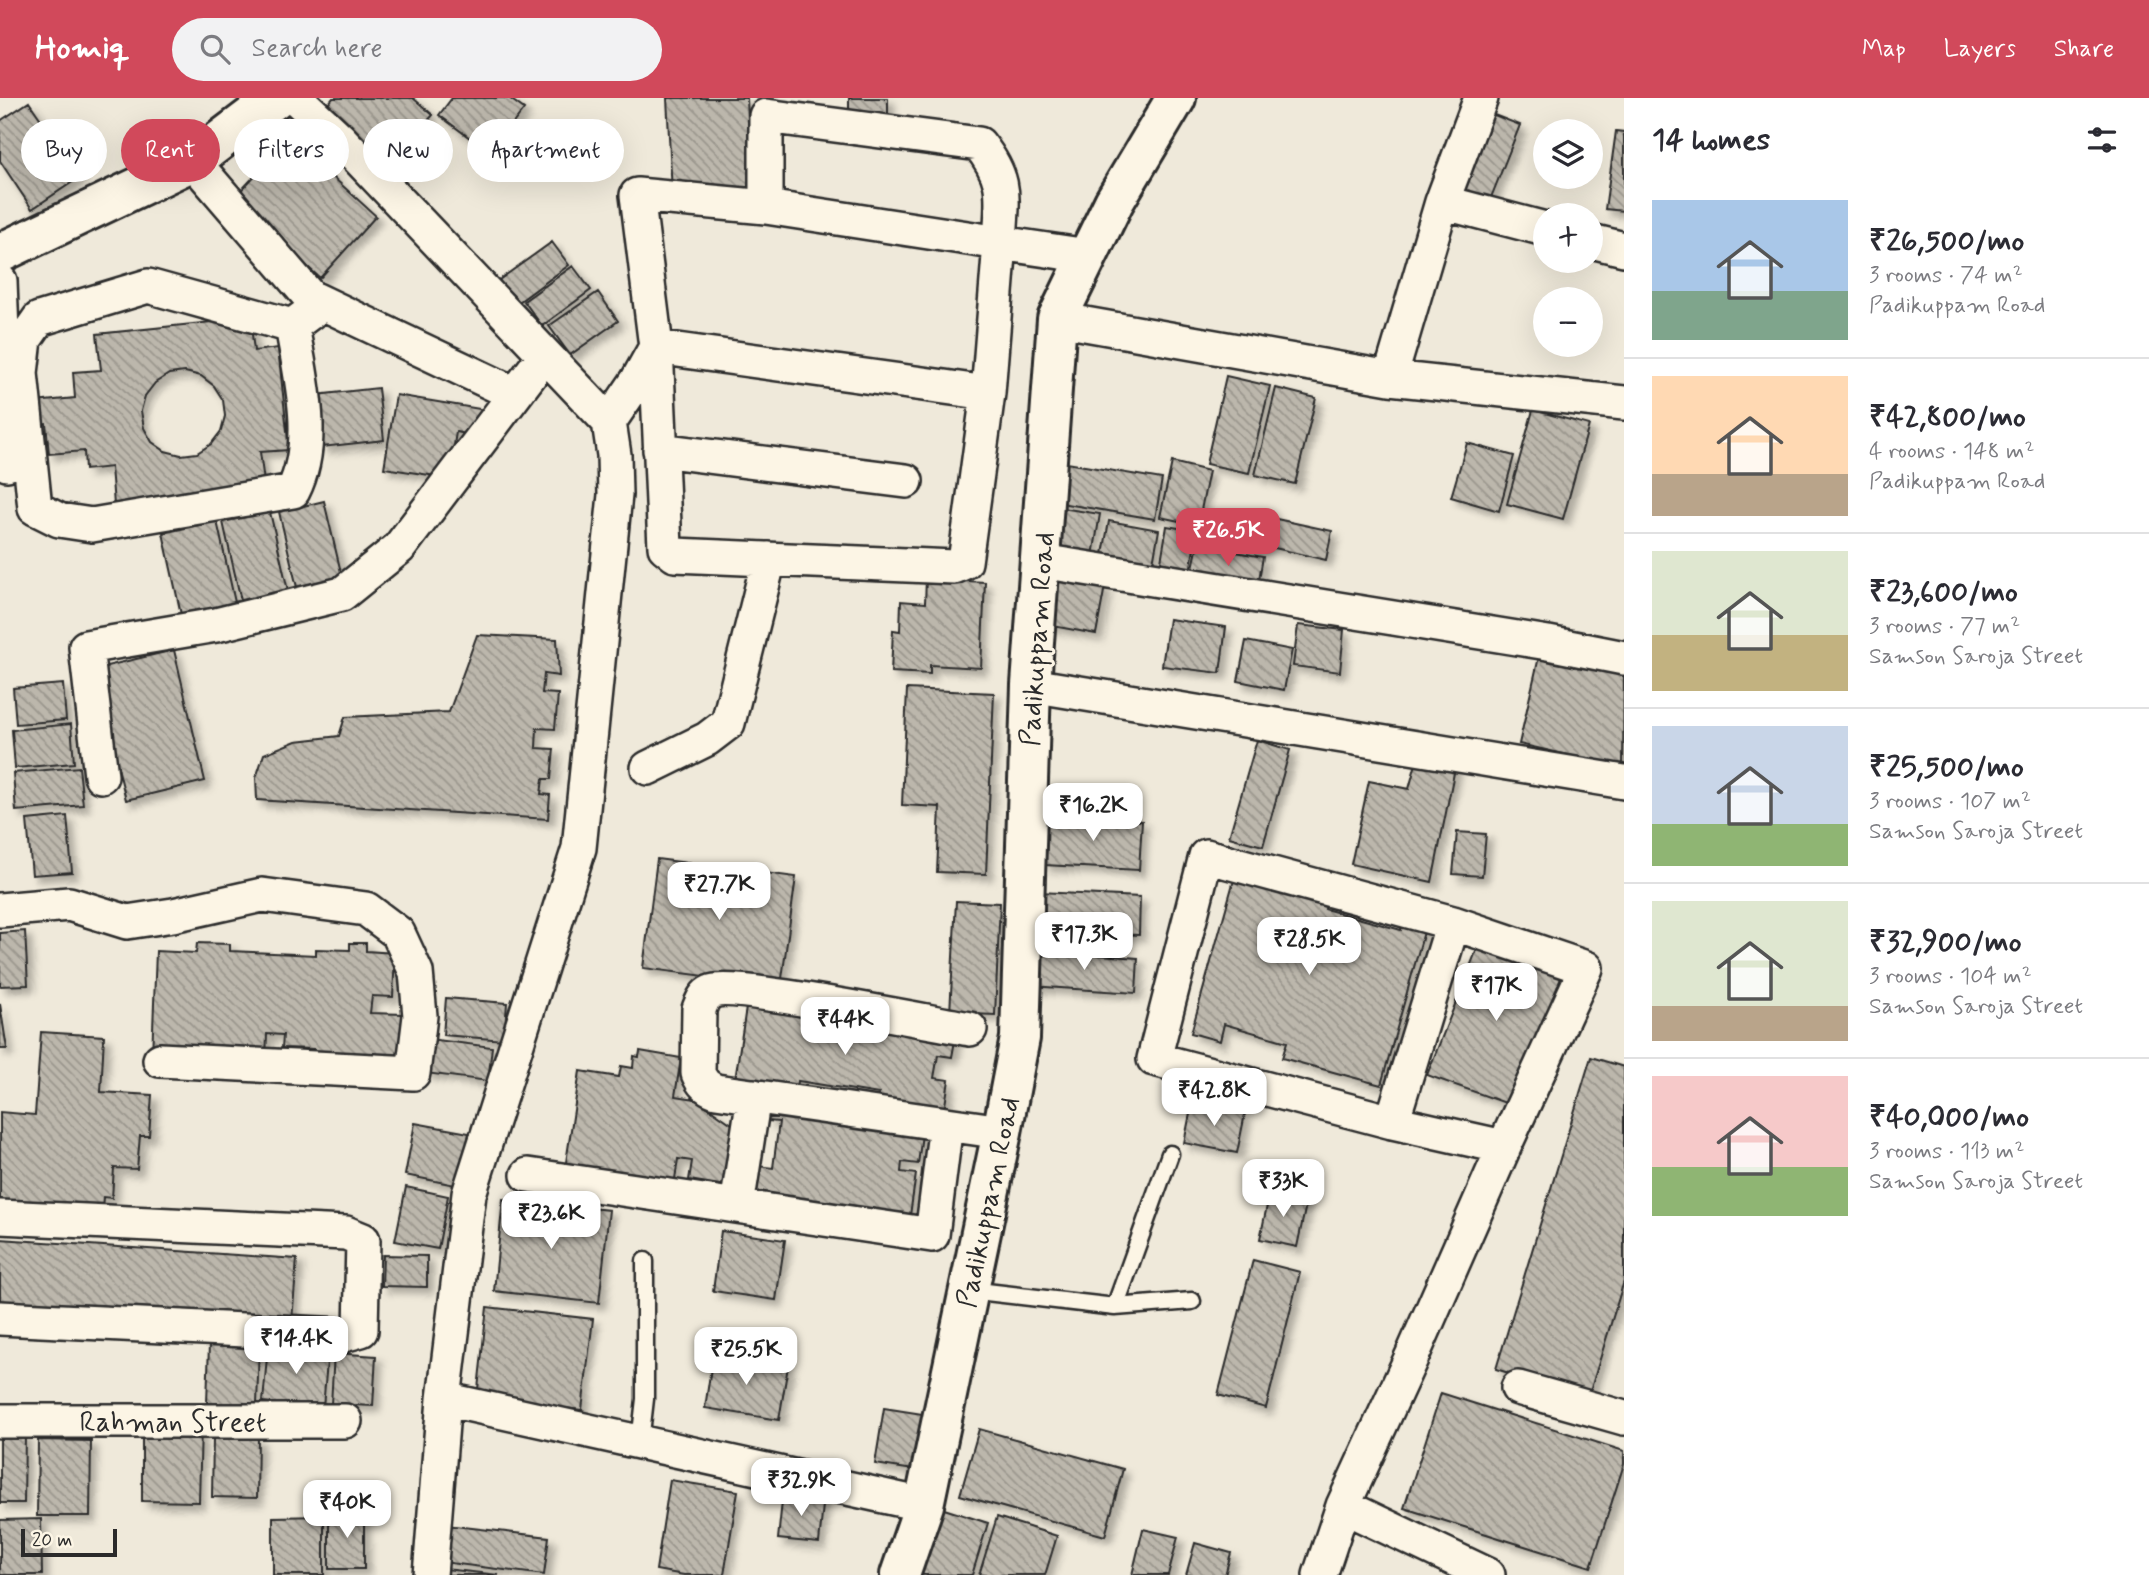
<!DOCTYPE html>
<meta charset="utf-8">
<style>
body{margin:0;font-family:Mynerve,sans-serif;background:#f2f2f3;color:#2b2b33;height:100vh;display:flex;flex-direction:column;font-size:26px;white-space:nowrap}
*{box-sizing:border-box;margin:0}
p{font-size:23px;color:#7c7c81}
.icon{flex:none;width:38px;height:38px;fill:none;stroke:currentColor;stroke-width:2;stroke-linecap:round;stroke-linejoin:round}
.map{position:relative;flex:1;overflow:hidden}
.sheet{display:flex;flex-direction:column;background:#fff;width:525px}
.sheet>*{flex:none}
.top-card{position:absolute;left:21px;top:21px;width:665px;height:63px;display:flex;gap:14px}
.controls{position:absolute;left:1533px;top:21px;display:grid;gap:14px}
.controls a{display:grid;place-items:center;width:70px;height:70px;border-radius:50%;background:#fff;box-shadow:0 7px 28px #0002;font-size:35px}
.scale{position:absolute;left:21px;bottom:18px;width:96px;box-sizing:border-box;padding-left:7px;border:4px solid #2b2b2b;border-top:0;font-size:19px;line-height:24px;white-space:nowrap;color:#2b2b2b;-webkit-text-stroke:5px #fcf5e5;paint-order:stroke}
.price{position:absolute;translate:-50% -60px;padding:0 16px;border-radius:14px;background:#fff;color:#222;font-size:23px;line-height:46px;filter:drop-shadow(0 2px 4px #0008)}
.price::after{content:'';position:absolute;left:50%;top:42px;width:21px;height:16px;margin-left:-10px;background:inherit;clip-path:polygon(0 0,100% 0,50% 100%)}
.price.active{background:#d1495b;color:#fff}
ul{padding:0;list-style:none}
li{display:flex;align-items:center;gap:21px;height:175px;padding:0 28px}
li+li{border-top:2px solid #e1e1e2}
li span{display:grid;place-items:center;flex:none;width:196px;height:140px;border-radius:0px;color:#555}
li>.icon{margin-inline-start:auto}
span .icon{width:84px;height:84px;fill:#fffc;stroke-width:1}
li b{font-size:30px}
h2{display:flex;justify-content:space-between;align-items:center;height:84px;padding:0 28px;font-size:30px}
.pill{padding:0 24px;border-radius:32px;background:#fff;box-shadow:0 7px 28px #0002;font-size:24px;line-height:63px}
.pill.active{background:#d1495b;color:#fff}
header{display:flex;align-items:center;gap:42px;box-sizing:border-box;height:98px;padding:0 35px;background:#d1495b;color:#fff}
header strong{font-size:33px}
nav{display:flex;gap:38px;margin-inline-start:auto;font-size:24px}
.search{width:490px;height:63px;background:#f2f2f3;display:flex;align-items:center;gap:18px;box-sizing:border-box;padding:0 24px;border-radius:38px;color:#7c7c81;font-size:26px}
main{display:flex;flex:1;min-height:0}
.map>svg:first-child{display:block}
.building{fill:url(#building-back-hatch);stroke:#2b2b2b;stroke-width:2;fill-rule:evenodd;filter:url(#shadow)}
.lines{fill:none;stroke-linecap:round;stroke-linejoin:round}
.service-casing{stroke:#2b2b2b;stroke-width:21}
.minor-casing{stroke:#2b2b2b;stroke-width:38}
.tertiary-casing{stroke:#2b2b2b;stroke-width:44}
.service{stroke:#fcf5e5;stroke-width:16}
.minor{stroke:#fcf5e5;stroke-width:33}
.tertiary{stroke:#fcf5e5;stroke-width:38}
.labels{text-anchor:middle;stroke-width:6;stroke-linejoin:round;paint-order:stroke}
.street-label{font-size:28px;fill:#2b2b2b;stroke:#fcf5e5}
</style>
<header>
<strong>Homiq</strong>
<div class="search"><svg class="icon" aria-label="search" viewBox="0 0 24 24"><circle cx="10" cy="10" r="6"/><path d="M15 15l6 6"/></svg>Search here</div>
<nav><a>Map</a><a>Layers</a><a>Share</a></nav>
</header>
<main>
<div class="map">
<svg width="1624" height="1477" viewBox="0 0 1624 1477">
<defs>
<pattern id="building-back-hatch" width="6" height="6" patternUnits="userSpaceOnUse" patternTransform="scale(1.75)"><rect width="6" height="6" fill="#bcb7ac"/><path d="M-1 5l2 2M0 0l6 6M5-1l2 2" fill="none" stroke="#99958c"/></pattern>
<filter id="shadow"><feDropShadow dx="6" dy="6" stdDeviation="3.5" flood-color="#0004"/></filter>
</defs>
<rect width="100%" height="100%" fill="#efe9da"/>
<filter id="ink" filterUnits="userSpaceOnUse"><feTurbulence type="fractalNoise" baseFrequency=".0143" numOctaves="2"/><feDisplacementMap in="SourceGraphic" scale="14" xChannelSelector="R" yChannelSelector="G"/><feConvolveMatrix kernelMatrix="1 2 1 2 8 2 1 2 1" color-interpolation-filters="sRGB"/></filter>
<g filter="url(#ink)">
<path class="building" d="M333,0h80l20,17 -44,50 -65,-56z
M452,0h57l15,11 -34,44 -51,-38z
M667,0h80l4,91 -79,4z
M849,0h39v22l-39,-1z
M29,4l51,75 -48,32 -32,-48v-40z
M1489,15l31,12 -30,75 -31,-12z
M1616,33l8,1v79l-19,-2z
M290,40l86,78 -56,62 -87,-79z
M552,144l17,23 -53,39 -17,-24z
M573,168l18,24 -49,36 -18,-25z
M598,194l20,29 -48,34 -21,-29z
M250,220l4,33 24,-3 11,102 -29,2 5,37 -151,16 -3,-38 -26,3 -1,-19 -35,3 -3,-31 -9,1 -2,-22 40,-4 -2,-26 28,-2 -4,-36zM185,274l16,4 13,10 9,14 2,16 -4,15 -10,13 -14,9 -16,2 -16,-4 -13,-9 -8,-14 -3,-17 4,-15 10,-13 14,-9z
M1226,278l44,10 -21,87 -43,-9z
M378,290l6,52 -62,7 -6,-52z
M1276,290l40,10 -21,86 -40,-9z
M396,297l90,15 -4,27 -26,-5 -7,46 -65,-10z
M1533,312l56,15 -26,94 -56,-15z
M1467,345l47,13 -15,55 -48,-14z
M1061,364l101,17 -7,40 -101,-17z
M1172,364l37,9 -11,54 -38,-8z
M324,403l20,84 -45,11 -20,-84z
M1055,409l45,7 -7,42 -45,-7z
M270,414l19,83 -47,10 -19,-83z
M1210,414l57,11 -5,26 -56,-10z
M1272,420l60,13 -6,29 -60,-14z
M217,423l19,86 -54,12 -19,-86z
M1109,423l50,9 -8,44 -50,-9z
M1167,428l30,5 -8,47 -30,-5z
M1198,447l65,12 -6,34 -66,-14z
M1051,478l54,10 -9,48 -54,-10z
M926,481l59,3 -4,86 -51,-3v9l-39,-2 2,-42 7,1 1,-30 24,2z
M1169,521l57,8 -6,46 -58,-7z
M1298,527l46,5 -4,42 -47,-6z
M477,537l80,4 2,37 -15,-2 -2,19 16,1 -3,35 -18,-1 -1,20 18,1 -3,30h-8l-2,15 9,1 -2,24 -291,-19 -1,-22 8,-24 32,-13 43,-5 6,-19 104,-5z
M1246,543l46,9 -8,40 -46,-9z
M1541,550l83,19 -1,100 -104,-23z
M174,552l31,131 -79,19 -32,-131z
M63,586l3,36 -50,4 -3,-36z
M907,591l87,4 -8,181 -49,-2 3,-65 -38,-2z
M71,626l3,39 -59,5 -3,-38z
M1257,642l33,10 -27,96 -34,-9z
M1418,658l38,7 -24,119 -81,-18 18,-83 40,8z
M79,669l4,38 -67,6 -3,-38z
M67,718l5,56 -40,3 -5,-55z
M1046,718l96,5 -3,49 -95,-5z
M1457,734l29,2 -4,42 -29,-2z
M657,761l139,18 -15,109 -138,-18z
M1237,771l92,25 -4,15 76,21 4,-15 22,6 -46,164 -99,-27 5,-16 -63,-18 -4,17 -29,-8z
M1039,794l101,5 -1,38 -102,-4z
M956,803l44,2 -5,112 -45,-2z
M25,833l3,54 -28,1v-53z
M1481,841l82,33 -49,134 -87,-31z
M197,845l33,1v7l86,4v-6l34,1v-7h16v8l29,2 -2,44 -21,-1 -2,17 34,1 -2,48 -89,-5v-8l-31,-1 1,-13 -16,-1 -1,26 -114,-4 4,-105 40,2z
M1033,852l105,8 -2,35 -106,-7z
M446,900l61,5 -3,37 -61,-5z
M747,903l209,34 -4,22 -14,-2 -4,23 15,2 -6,38 -66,-11 2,-13 -81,-13 -1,9 -62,-10z
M0,906l7,45h-7z
M41,934l63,4 -3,56 51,3 -3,41h-9l-3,33 -23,-1 -2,30 -9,-1 -1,13h-102v-98l35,3z
M429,941l63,8 -4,34 -63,-8z
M640,953l41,7 -6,38 21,3 40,28 -10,59 -37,-6 3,-19 -14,-2 -4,27 -109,-17 15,-98 39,6 2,-11 12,2 1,-12 5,1z
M1591,959l33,10v214l-36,117 -92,-29z
M1192,1006l53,10 -8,39 -53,-10z
M770,1008l153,21 -5,37 -16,-2 -1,10 15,2 -7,48 -163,-23 4,-34 23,3 6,-46 -11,-1z
M415,1025l54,10 -9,53 -55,-11z
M406,1089l42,9 -10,53 -43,-8z
M1270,1093l37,9 -10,47 -37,-8z
M503,1101l106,11 -10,93 -105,-12z
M721,1133l64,9 -9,60 -63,-9z
M0,1141l297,20 -5,62 -292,-20z
M383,1157l44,1v31l-45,-1z
M1253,1162l47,12 -34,136 -48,-13z
M487,1209l106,12 -11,91 -105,-12z
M209,1246l50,2 -2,59 -50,-2z
M268,1247l60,5 -5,58 -60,-6z
M334,1255l42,3 -3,50 -42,-2z
M713,1256l75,12 -9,54 -74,-12z
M1441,1295l183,58v13l-33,103 -187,-59z
M884,1310l45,7 -9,56 -45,-7z
M142,1327l59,1 -2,76 -57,-1z
M979,1331l144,40 -18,67 -145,-41z
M0,1335l25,1 -1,69h-24z
M213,1339h45l-1,61 -45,-1z
M38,1342l53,1 -1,75h-53z
M670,1382l68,11 -14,84h-40l-28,-5z
M783,1394l41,4 -5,47 -41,-4z
M941,1410l47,15 -16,52h-51z
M329,1413h35v58h-35z
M324,1418v59h-51v-58z
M997,1419l60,19 -12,39h-66z
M41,1421l1,56h-42v-55z
M446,1427l103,12 -5,38 -102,-13z
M1143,1431l35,8 -10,38h-36z
M1195,1445l36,10 -6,22h-39z
M445,1471l54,6h-54z"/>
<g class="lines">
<defs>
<path id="service" d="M969,1192l146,17 77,-6
M1115,1209l55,-153
M640,1344l5,-43v-138"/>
<path id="minor" d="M296,0l44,41 269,283 5,33 1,40 -36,353 -110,346 -25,205
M193,63l117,136 205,97
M1442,104l103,27
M766,109l234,36 -12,150 -23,169 -11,5 -279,-12 -10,-8 -9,-200 332,46
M1591,143l33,8
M0,183l7,183
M1057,221l333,59 234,25
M292,228c9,52 26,116 1,165l-201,34 -33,-5 -24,-12 -14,-135 4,-34 14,-20 109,-33 144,40 31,-23
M1390,280l52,-176 39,-104
M609,324l28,-41 19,-34 -19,-152 129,12v-91l213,28c30,38 23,53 21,99l88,13
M660,352l246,31
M1041,463l507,82 76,15
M1031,587l593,97
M648,670l59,-29 21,-16 41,-164
M101,678l-15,-129 130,-22 126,-31 57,-46 146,-193
M1206,758l247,67 133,45 -82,179 -112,-25 -238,-63z
M0,812l69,-6 58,18 46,-7 89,-20 104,14 32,24 18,39 4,44 -7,57 -253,-13
M970,931c-36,-6 -239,-47 -259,-37 -7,3 -9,10 -12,17l-1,64c4,10 8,14 18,18l286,41
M1392,1024l61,-199
M528,1077l404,60 14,-111
M737,1108l17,-110
M0,1119l346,16 17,7 -2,90 -18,5 -343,-17
M1518,1290l106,30
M0,1323h345
M1343,1408l145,69
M430,1477l14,-176 480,106
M1320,1477l23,-69 70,-152 91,-207"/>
<path id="tertiary" d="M0,155l193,-92 83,-63
M900,1477l24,-70 78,-373 18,-94 11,-353 26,-366 57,-117 62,-104"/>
</defs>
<use href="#service" class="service-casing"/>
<use href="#minor" class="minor-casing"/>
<use href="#tertiary" class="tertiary-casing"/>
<use href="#service" class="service"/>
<use href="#minor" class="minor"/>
<use href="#tertiary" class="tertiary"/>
</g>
</g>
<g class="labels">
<g class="street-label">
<text transform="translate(1036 541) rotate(-86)" y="10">Padikuppam Road</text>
<text transform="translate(987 1104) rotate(-78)" y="10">Padikuppam Road</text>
<text x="173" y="1333">Rahman Street</text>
</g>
</g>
</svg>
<div class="controls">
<a><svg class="icon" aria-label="layers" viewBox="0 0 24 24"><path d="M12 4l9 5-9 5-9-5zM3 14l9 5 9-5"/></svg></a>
<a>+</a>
<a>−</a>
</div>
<div class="scale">20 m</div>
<b class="price active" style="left:1228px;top:470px">₹26.5K</b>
<b class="price" style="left:1093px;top:745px">₹16.2K</b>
<b class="price" style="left:719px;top:824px">₹27.7K</b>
<b class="price" style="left:1084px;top:874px">₹17.3K</b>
<b class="price" style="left:1309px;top:879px">₹28.5K</b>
<b class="price" style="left:1496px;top:925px">₹17K</b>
<b class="price" style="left:845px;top:959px">₹44K</b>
<b class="price" style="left:1214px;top:1030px">₹42.8K</b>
<b class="price" style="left:1283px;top:1121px">₹33K</b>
<b class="price" style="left:551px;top:1153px">₹23.6K</b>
<b class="price" style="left:296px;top:1278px">₹14.4K</b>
<b class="price" style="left:746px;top:1289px">₹25.5K</b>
<b class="price" style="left:801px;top:1420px">₹32.9K</b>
<b class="price" style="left:347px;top:1442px">₹40K</b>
<div class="top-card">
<a class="pill">Buy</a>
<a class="pill active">Rent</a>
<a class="pill">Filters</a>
<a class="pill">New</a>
<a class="pill">Apartment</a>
</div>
</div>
<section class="sheet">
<h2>14 homes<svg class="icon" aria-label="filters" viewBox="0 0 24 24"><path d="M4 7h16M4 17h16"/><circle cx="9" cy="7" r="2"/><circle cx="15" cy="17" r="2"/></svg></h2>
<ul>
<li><span style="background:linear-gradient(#a9c7e8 65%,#7fa58c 0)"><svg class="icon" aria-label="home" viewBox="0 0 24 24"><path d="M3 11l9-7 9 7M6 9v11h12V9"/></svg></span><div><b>₹26,500/mo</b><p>3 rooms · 74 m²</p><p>Padikuppam Road</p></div></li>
<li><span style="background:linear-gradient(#ffd9b3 70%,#b9a48a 0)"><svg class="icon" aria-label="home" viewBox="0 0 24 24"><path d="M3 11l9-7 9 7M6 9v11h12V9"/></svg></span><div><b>₹42,800/mo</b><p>4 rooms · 148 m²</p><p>Padikuppam Road</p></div></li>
<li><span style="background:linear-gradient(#dfe7d0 60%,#c2b280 0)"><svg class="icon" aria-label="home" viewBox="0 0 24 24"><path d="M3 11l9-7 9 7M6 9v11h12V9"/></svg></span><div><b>₹23,600/mo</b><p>3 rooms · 77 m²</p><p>Samson Saroja Street</p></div></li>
<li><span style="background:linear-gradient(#c9d6e8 70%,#8fb573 0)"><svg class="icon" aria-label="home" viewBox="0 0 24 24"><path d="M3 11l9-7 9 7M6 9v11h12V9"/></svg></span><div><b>₹25,500/mo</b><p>3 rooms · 107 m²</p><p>Samson Saroja Street</p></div></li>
<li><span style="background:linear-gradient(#dfe7d0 75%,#b9a48a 0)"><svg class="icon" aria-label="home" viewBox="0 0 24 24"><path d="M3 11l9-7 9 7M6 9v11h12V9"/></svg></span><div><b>₹32,900/mo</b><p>3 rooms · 104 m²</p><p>Samson Saroja Street</p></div></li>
<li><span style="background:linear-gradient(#f6c9c9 65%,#8fb573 0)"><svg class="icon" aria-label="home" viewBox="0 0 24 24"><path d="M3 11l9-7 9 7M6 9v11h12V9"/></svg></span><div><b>₹40,000/mo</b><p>3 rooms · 113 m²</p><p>Samson Saroja Street</p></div></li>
</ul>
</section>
</main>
